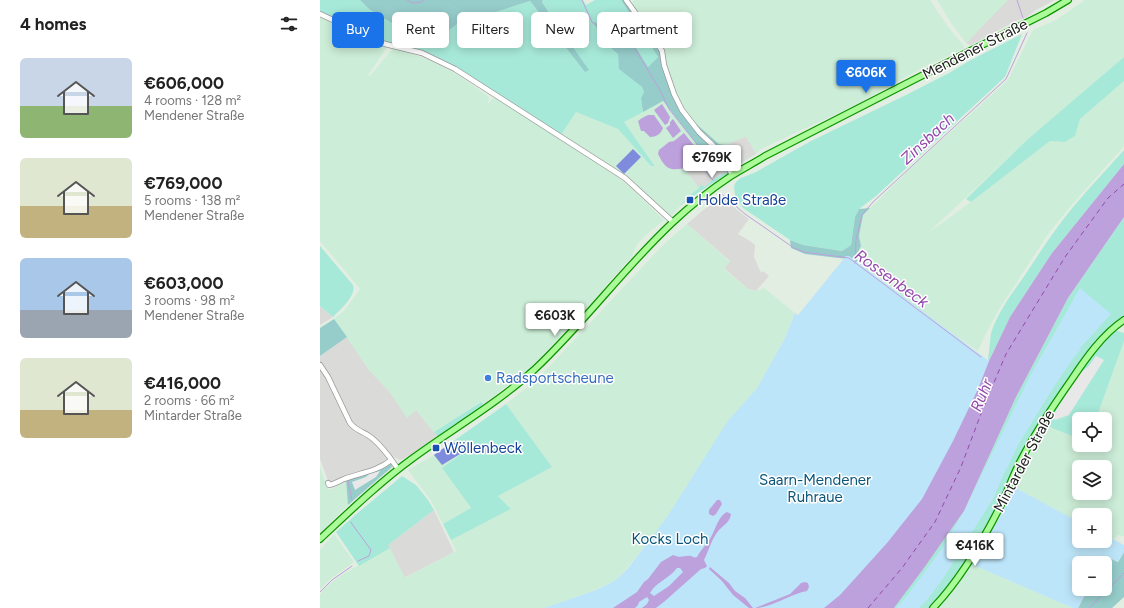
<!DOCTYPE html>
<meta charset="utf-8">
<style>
body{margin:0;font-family:Figtree,sans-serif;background:#f6f6f6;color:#222;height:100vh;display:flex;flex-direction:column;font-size:15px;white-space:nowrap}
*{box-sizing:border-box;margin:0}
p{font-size:13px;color:#767676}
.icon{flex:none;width:22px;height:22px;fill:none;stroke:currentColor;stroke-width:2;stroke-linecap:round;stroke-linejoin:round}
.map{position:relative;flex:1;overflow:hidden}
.drawer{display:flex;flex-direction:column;background:#fff;width:320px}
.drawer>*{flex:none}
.banner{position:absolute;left:12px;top:12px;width:380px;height:36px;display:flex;gap:8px}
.tools{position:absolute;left:752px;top:412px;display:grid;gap:8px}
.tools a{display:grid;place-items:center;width:40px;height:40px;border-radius:6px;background:#fff;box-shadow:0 2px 10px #0003;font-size:20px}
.price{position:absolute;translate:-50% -34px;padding:0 9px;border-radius:4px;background:#fff;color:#222;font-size:13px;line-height:26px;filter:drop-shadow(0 1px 2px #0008)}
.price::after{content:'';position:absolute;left:50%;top:24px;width:12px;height:9px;margin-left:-6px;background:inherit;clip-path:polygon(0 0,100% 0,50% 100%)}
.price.on{background:#1a73e8;color:#fff}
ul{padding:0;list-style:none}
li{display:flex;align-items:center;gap:12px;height:100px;padding:0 20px}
li span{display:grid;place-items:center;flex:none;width:112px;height:80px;border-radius:6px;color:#555}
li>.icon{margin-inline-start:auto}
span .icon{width:48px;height:48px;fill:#fffc;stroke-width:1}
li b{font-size:17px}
h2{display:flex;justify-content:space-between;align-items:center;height:48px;padding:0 20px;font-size:17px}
.chip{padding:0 14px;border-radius:6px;background:#fff;box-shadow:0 2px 10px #0003;font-size:14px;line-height:36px}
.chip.on{background:#1a73e8;color:#fff}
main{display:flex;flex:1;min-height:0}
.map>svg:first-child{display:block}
.residential{fill:#dadad9}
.farmland{fill:#ccedd7;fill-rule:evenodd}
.grass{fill:#a7e9d9}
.forest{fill:#96cdcb}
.park{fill:#bde5f9}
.pitch{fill:#7f8cde}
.parking{fill:#e8e8e8}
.water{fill:#bda1dc;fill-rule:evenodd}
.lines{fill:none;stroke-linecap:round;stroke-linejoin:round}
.stream{stroke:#bda1dc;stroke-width:1}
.ferry{stroke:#9349ab;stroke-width:1;stroke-dasharray:5 4;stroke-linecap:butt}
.minor-casing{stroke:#999;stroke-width:6}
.major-casing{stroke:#0c9400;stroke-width:8}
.minor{stroke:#fff;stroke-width:4.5}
.major{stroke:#abfc99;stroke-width:5.5}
.transit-dot{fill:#1a4fb4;stroke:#fff;stroke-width:1.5}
.shop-dot{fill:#3f7fe0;stroke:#fff;stroke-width:1.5}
.labels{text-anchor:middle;stroke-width:3;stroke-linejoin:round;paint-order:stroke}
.street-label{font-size:15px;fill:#1c1c1c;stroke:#fff}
.transit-label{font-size:15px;fill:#164399;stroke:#fff;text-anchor:start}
.shop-label{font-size:15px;fill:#366cbe;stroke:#fff;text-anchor:start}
.park-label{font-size:15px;fill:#0b5579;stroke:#fff}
.water-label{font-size:16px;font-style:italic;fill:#9349ab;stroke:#fff}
</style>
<main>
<section class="drawer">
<h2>4 homes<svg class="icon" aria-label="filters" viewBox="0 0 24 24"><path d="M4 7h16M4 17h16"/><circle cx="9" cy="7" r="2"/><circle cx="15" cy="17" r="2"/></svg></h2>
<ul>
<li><span style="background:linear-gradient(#c9d6e8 60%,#8fb573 0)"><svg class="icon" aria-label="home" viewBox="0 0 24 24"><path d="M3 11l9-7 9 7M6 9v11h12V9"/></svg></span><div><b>€606,000</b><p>4 rooms · 128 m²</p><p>Mendener Straße</p></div></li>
<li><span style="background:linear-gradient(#dfe7d0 60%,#c2b280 0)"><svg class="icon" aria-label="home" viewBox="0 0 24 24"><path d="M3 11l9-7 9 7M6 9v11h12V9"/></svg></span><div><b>€769,000</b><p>5 rooms · 138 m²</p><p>Mendener Straße</p></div></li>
<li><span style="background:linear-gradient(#a9c7e8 65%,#9aa5b1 0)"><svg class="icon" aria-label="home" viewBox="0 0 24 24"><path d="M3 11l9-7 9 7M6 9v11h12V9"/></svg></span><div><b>€603,000</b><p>3 rooms · 98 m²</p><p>Mendener Straße</p></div></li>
<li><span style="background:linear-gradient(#dfe7d0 65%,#c2b280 0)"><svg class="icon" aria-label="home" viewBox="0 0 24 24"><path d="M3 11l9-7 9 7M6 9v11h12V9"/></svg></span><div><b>€416,000</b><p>2 rooms · 66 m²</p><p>Mintarder Straße</p></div></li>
</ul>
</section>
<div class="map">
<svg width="804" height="608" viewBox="0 0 804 608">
<rect width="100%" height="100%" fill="#e3eee2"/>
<path class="residential" d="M687,0h48l-19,10 -9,7 -11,4 -45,24 -3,-1 -2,-1z
M426,136l10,18 -42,25 -10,8 -5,1 -15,-19 12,-5 20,-15z
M402,196l14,13 13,10 -11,15 12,7 5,4 -1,12 7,16 2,-2 6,5 -13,15 -8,-2 -24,-21 6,-7 -43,-37 15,-13z
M0,306l13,11 -13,8z
M27,337l22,33 20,21 18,26 9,-7 21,26 -24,17 -10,6 -3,1 -6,-3 -9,6 -52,19h-3l-2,-1 -8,-22v-103z
M114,510l20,42 -50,26 -16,-33z"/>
<path class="farmland" d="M314,0h296l18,27 16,19 -1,3 -37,17 -75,41 -90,42 -5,5 -10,-18 -20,9 -7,-1 -27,-24 -9,-15 -50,-97 -1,-4z
M617,0h71l-42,43 -14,-19z
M765,0h39v57l-96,82 -100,94 43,-31 79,-61 15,1 10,-6 5,-17 44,-38v65l-54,61 -22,27 -50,77 -14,26 -6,14 -34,-23 -87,-66v-8l4,-8 -2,-10 4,-21 50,-49 95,-86 25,-50 23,-10z
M0,16l65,29 1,4 -18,26 2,1 22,-27 3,-1 34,12 31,16 29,21 -1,7 6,-7 124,80 14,12 32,31 -18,15 -9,9 -5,12 -55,63 -49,51 -45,34 -3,-2 -46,30 -18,-22 -9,8 -18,-27 -20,-21 -35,-51 11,-9 15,-21 -40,-48z
M342,101l41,51 -1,8 -6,4 -12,5 15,19 -11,9 -17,19 -4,-1 -43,-39 -63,-41 15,-23 42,17 33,37 4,-1 -31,-43z
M367,224l43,38 -6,7 20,17 4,3 8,2 8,-3 31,25 -10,25 -28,50 -30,35 -60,95 -40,50 -11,12 -21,10 -51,18h-224v-13l4,-6 8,-7 11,-8 47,-26 15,30 51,-27 -5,-11 60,-31 -13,-13 54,-29 -46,-63 23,-18 19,-18 114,-122z
M804,341v195l-7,-1 -4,5 -8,-5v-20h-26v7l-67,-36 33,-61 34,14v6h26v-26h-9zM759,467h26v26h-26z
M135,440l9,12 -22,16 29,41 -28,15 -13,-25 -22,-29 12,-7 21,-12z
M0,467l7,21 3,2 16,-9 2,24 -28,28z
M14,534l20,28 -21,15 -13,12v-39z
M651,564l102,44h-135l10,-11z"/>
<path class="grass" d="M0,0h40l9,9 76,24 22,-16 11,-4 18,-1 34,-11 33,44 -8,-23 -13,-20 1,-2h40l3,5 9,-5h26l37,57 -10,10 -16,-26 -23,-15 -11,-1 -3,-4 11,23 12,10 2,15 22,18 2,5 -3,6 2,14 -19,10 31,44h-4l-33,-37 -42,-17 -15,23 -110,-71 -23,-11 -42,-10 -66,-30z
M702,34l-17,43 -129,119 -17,13 -4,8 -4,28 -9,6 -39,-6 -13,-5 -47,-32 -8,-13 -1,-9 2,-4 5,-4 15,-6 55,-31 97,-47 41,-21 20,-12z
M804,57v24l-44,38 -5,17 -10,6 -15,-1 -79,61 -5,-3 62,-60z
M804,150v14l-72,89 -42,64 -21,44 -1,-1 3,-27c7,-21 21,-40 34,-58 15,-23 30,-46 48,-68 16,-19 34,-38 51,-57z
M408,171v2c-17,12 -34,21 -49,34l9,-10 11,-9 2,-4 3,3 10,-8z
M804,217v100l-8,6 -27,29 -76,121 -23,48 -26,43 -16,23 -18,21h-36l30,-40 40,-57 52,-114 52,-99z
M0,246l33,39c4,10 -13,25 -20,32l-13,-11z
M795,330l9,3v8l-28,78h-17v20l-34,-14 39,-60z
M161,402l2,2 -2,3 -43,30 -4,-5z
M186,404l46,63 -54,29 13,13 -60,31 -8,-16 28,-16 -29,-40 22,-16 -9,-12z
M82,476l14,9 12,15 6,10 -46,35 2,3 -31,18 -23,-34 17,-15z"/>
<path class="forest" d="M40,0h183l-1,2 13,20 34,48 -4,2 -55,-71 -34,11 -18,1 -11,4 -22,16 -30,4 -46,-28z
M301,0h4l35,51 11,40 21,29 27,24 7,1 -11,4 -13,11 1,-8 -40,-51 -20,11 -2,-14 3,-6 -2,-5 -23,-18 -1,-15c-13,-10 -19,-17 -24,-33l5,4 10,1 23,15 16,26 10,-10z
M550,208l-7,7 -4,21 2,10 -4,8v8l-2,4 -8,-7 -42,-5 -14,-6 -1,-8 13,5 39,6 9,-6 4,-28 4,-8z
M14,319l13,18 -27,19v-28z
M71,463l1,4 -44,38 -2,-25 35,-11z
M804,552v45l-12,11h-34l10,-19h17v-26h-3l4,-7 12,6z"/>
<path class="park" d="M526,256h3l156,117 -146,235h-315l52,-18 20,-10 12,-12 39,-51 60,-95 30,-34 28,-50 10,-25 3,2z
M760,288l31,26 -31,34 1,1 -7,8 -21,31 -35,57 -10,21 -4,7 -10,24 -50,80 -17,23 -8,8h-23l10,-11 35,-47 23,-39 66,-135z
M692,486l67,36v19h26v-6l19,10v7l-6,10 -12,-6 -4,7h-23v26h9l-10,19h-5l-102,-44 29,-47z"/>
<path class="pitch" d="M313,149l8,8 -17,17 -8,-8z
M132,442l3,1 6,9 -1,2 -18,11 -8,-10z"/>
<path class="parking" d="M776,356l8,4 -35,55 -14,5 -2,-5 27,-42 8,-6z
M60,471l-4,6 -21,13 -3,-8 14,-5 4,-4z"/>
<path class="water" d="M342,104l8,13 -2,6 -3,2 -11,-15z
M328,115h6l9,13c-2,6 -7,9 -13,9l-6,-6h-3l-3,-10 4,-3z
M353,119l8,12 -8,7 -7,-10 4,-3v-3z
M364,133l16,20 1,8c-7,5 -26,12 -34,6 -4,-3 -7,-9 -9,-13l1,-4 10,-8 5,-1z
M804,164v53l-56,81 -52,99 -52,114 -40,57 -30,40h-70l16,-13 47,-52 35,-44 31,-58 25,-52 11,-28 21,-44 42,-64z
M397,500h3l2,4 -6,10 -3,2 -4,-2v-4z
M407,512l4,2c-1,8 -7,11 -12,16 -7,8 -10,20 -15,30l3,6 -2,2 -4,1 -36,32 -9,7h-14l5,-4 2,-4 -2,-3 -8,5 -1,3 -3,3h-22l24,-16 7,-10 4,-3 13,-17 12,-7c10,4 10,0 18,1 2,1 4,2 6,1 3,-6 7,-10 11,-15 7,-9 9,-25 19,-30zM357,568h3l3,4 -14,14 -15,10 -4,-3c6,-11 20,-15 27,-25z
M390,567l19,16 6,8 10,7 8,10h-4l-16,-13 -11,-14 -13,-12z
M485,582l3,1 1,4 -2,4c-17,3 -36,17 -52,17l35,-14 11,-11z"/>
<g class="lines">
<path class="stream" d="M87,0l6,3 9,-1 1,-2
M129,0h1
M262,0l10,22 5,4 11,2 23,14 30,50 8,17 34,43c-1,12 1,19 10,28
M697,0l6,18
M403,195l22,19 49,34 10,4 45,6 132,99
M535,263l1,-23 6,-25 11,-13 133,-123 21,-46
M28,481l4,19
M31,522l1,2 19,26 -2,6 -11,5
M0,592l12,-12 20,-14
M769,608l35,-35"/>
<path class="ferry" d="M548,608l34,-40 33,-46 26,-55 21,-56 24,-57 59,-97 43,-59 16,-14"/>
<defs>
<path id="minor" d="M306,0l31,43 5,8 2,14 10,29 8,16 17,22 21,20 12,23
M0,14l65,30 37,9 33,16 170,109 48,44
M0,365l8,12 22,46c7,9 16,9 23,16 10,8 18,20 25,30
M8,483l1,2c6,-1 10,-4 15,-6 16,-6 34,-8 47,-19"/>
<path id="major" d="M0,539c30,-28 60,-57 93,-81 41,-30 85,-55 122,-89 49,-46 88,-100 137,-146 18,-17 38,-33 59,-47 11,-7 23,-13 34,-20l205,-105 76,-38 22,-13
M613,608c27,-28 53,-73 70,-107 5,-12 10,-25 16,-37 15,-30 34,-58 53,-85 14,-21 31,-45 52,-59"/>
</defs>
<use href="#minor" class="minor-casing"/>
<use href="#major" class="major-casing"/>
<use href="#minor" class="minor"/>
<use href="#major" class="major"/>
</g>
<g class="transit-dot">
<rect x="366" y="196" width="8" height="8" rx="2"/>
<rect x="112" y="444" width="8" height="8" rx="2"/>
</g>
<circle class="shop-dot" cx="168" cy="378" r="4"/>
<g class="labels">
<g class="street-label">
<text transform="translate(655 49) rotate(-27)" y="5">Mendener Straße</text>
<text transform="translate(704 461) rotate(-62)" y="5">Mintarder Straße</text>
</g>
<g class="transit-label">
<text x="378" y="205">Holde Straße</text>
<text x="124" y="453">Wöllenbeck</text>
</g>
<g class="shop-label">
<text x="176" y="383">Radsportscheune</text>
</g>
<g class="park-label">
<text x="495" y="485">Saarn-Mendener<tspan x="495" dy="17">Ruhraue</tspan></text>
<text x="350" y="544">Kocks Loch</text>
</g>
<g class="water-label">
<text transform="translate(607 138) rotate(-43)" y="6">Zinsbach</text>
<text transform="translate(572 278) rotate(36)" y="6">Rossenbeck</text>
<text transform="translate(661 395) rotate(-68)" y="6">Ruhr</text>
</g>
</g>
</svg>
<div class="tools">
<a><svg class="icon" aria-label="locate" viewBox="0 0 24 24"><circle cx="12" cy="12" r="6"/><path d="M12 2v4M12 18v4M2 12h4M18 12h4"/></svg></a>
<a><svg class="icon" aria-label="layers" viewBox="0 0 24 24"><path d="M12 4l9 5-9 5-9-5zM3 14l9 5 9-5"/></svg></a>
<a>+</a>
<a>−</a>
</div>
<b class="price on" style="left:546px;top:94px">€606K</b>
<b class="price" style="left:392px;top:179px">€769K</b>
<b class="price" style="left:235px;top:337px">€603K</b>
<b class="price" style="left:655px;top:567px">€416K</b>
<div class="banner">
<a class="chip on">Buy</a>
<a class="chip">Rent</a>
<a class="chip">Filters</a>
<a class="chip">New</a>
<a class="chip">Apartment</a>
</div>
</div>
</main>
